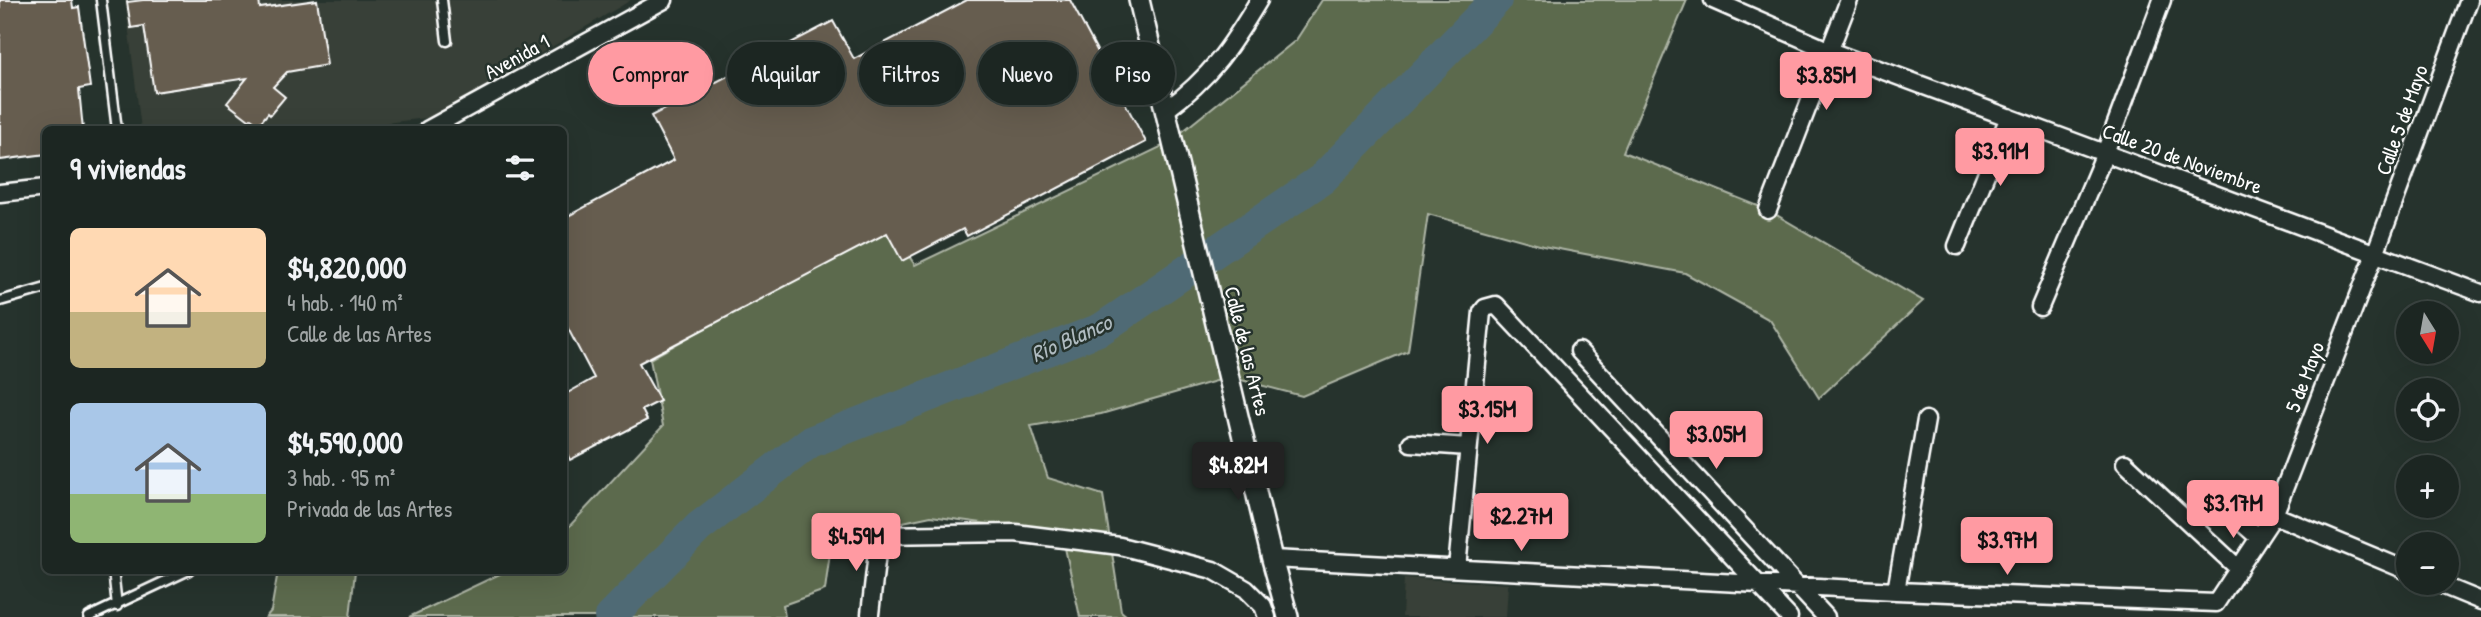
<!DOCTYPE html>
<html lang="es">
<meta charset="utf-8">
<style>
body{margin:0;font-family:"Patrick Hand",sans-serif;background:#252e2a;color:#f1f3f6;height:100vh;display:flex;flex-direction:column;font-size:26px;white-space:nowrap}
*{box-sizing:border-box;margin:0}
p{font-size:23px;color:#a0a5a5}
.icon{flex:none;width:38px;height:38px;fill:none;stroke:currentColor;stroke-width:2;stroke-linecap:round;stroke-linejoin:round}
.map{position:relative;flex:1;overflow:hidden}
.sheet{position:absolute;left:42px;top:126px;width:525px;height:448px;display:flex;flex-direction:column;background:#1c2622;border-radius:10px;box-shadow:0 7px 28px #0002,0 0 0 2px #3a4340}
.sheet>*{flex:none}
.banner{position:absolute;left:588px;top:42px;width:665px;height:63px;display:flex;gap:14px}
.needle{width:46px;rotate:169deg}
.buttons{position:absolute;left:2396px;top:301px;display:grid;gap:14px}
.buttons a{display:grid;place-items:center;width:63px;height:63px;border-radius:50%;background:#1c2622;box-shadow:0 7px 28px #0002,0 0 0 2px #3a4340;font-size:35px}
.price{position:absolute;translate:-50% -60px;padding:0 16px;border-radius:7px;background:#ff9aa2;color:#111;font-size:23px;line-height:46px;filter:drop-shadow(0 2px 4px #0008)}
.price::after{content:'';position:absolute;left:50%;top:42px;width:21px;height:16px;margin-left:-10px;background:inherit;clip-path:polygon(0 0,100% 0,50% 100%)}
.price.on{background:#222;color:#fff}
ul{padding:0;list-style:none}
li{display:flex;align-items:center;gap:21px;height:175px;padding:0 28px}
li span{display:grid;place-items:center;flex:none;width:196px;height:140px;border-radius:10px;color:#555}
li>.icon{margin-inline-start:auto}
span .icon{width:84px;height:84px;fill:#fffc;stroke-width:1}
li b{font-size:30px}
h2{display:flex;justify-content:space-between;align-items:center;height:84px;padding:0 28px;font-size:30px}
.tag{padding:0 24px;border-radius:32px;background:#1c2622;box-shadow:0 7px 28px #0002,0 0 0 2px #3a4340;font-size:24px;line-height:63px}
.tag.on{background:#ff9aa2;color:#111}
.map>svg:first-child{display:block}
.built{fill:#394037}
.green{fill:#5c6b4e;stroke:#aeb5a6;stroke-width:2}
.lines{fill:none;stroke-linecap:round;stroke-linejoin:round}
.river{stroke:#506b75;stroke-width:32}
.building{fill:#665d4f;stroke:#fff;stroke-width:2}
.service-casing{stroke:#fff;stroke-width:13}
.minor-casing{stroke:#fff;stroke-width:21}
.tertiary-casing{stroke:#fff;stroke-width:24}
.service{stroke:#26332d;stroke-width:8}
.minor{stroke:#26332d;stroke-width:16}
.tertiary{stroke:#26332d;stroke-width:19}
.labels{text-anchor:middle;stroke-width:5;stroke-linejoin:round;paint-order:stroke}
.street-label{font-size:21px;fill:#fff;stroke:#26332d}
.water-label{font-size:23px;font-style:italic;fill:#b0bcc1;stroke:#26332d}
</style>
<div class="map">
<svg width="2481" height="617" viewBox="0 0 2481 617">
<rect width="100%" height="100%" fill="#26332d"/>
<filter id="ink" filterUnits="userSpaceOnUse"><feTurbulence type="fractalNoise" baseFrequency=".0143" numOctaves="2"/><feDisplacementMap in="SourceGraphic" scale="14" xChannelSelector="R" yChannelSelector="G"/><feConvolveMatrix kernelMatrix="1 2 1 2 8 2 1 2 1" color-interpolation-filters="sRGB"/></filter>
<g filter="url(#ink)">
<path class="built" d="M125,0h506l-197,117 -105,13 -188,-1z
M1404,578l104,6 -2,33h-104z"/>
<path class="green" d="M1322,0h365l-64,152 145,58 155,91 -104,97 -49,-78 -85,-47 -142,-27 -115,-32 -20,137 -106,45 -72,-19 -129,37 -70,12 17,52 55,17 18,116 7,6h-48l-18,-83 -131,-18 -99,21 -7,53 -42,15 2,12h-376l97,-46 58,-1v-38l99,-106 -13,-67 238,-134 27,40 252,-121 129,-104z
M278,571h77l-5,46h-84l5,-6z"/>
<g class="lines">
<path class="river" d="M610,617l89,-90 111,-85 291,-113 221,-150 174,-179"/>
</g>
<path class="building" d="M0,0h72l1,8 6,-1 11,80 -11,2 4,41h-37v24l-46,6z
M143,0h116l1,8 57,-8 10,65 -40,7 -14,15 12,10 -15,18 -2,-2 -9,11 -8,-6 -2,2 -22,-17 20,-25 -93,14 -10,-66 -13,2 -4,-26z
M967,0h103l76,142 -179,94 -4,-7 -61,32 -15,-28 -248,130 21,38 -18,9 5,10 -77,40 -6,-12v-53l30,-17 -30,-57v-103l110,-58 -23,-44 182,-95 21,38z"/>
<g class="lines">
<defs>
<path id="service" d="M101,0l16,130
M442,0l5,41
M0,301l46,-13
M113,570l4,36
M89,617l100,-47"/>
<path id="minor" d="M1713,0l117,51 651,242
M1166,110c45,-33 65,-63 93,-110
M427,130l237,-130
M0,193l46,-5
M1768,210l81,-210
M1957,246l52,-129
M2040,307l65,-154 57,-153
M1579,351l247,266
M1411,443l57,4
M2125,463l114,106
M2232,514l27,24
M2274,515l134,56
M1272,559l624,32 320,12 58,-88 101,-261 94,-254
M1457,568l25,-256 3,-4 11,-3 293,312
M2437,583l44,18
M1896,591l30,-171
M870,614l9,-79 136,-2 105,13 93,24 33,19 17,17 4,11"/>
<path id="tertiary" d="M1139,0l133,559 16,58"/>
</defs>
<use href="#service" class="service-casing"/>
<use href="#minor" class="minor-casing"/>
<use href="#tertiary" class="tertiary-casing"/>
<use href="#service" class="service"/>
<use href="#minor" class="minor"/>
<use href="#tertiary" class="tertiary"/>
</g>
</g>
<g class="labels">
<g class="street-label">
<text transform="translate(517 57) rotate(-29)" y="7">Avenida 1</text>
<text transform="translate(2402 120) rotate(-70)" y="7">Calle 5 de Mayo</text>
<text transform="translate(2182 159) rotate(20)" y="7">Calle 20 de Noviembre</text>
<text transform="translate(1247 351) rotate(76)" y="7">Calle de las Artes</text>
<text transform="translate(2305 377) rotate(-69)" y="7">5 de Mayo</text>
</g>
<g class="water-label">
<text transform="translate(1071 338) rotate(-24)" y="8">Río Blanco</text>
</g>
</g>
</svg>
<div class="buttons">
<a><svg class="needle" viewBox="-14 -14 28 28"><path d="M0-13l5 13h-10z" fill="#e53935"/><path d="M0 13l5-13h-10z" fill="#a0a5a5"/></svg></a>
<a><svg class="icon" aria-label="locate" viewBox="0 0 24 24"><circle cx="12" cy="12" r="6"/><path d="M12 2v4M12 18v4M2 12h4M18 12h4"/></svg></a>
<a>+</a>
<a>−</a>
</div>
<b class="price" style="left:1826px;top:112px">$3.85M</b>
<b class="price" style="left:2000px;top:188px">$3.91M</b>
<b class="price" style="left:1487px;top:446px">$3.15M</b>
<b class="price" style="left:1716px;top:471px">$3.05M</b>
<b class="price on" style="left:1238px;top:502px">$4.82M</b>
<b class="price" style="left:2233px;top:540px">$3.17M</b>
<b class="price" style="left:1521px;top:553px">$2.27M</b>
<b class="price" style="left:856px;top:573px">$4.59M</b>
<b class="price" style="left:2007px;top:577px">$3.97M</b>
<div class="banner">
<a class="tag on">Comprar</a>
<a class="tag">Alquilar</a>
<a class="tag">Filtros</a>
<a class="tag">Nuevo</a>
<a class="tag">Piso</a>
</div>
<section class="sheet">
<h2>9 viviendas<svg class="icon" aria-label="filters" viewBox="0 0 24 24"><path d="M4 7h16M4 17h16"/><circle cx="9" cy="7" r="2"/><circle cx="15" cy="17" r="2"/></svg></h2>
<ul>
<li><span style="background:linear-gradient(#ffd9b3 60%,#c2b280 0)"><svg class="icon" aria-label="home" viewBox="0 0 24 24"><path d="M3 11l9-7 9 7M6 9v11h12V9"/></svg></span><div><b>$4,820,000</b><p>4 hab. · 140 m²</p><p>Calle de las Artes</p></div></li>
<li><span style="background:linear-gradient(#a9c7e8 65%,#8fb573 0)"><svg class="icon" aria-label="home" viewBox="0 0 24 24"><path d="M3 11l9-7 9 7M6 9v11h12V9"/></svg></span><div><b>$4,590,000</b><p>3 hab. · 95 m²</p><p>Privada de las Artes</p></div></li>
</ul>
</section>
</div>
